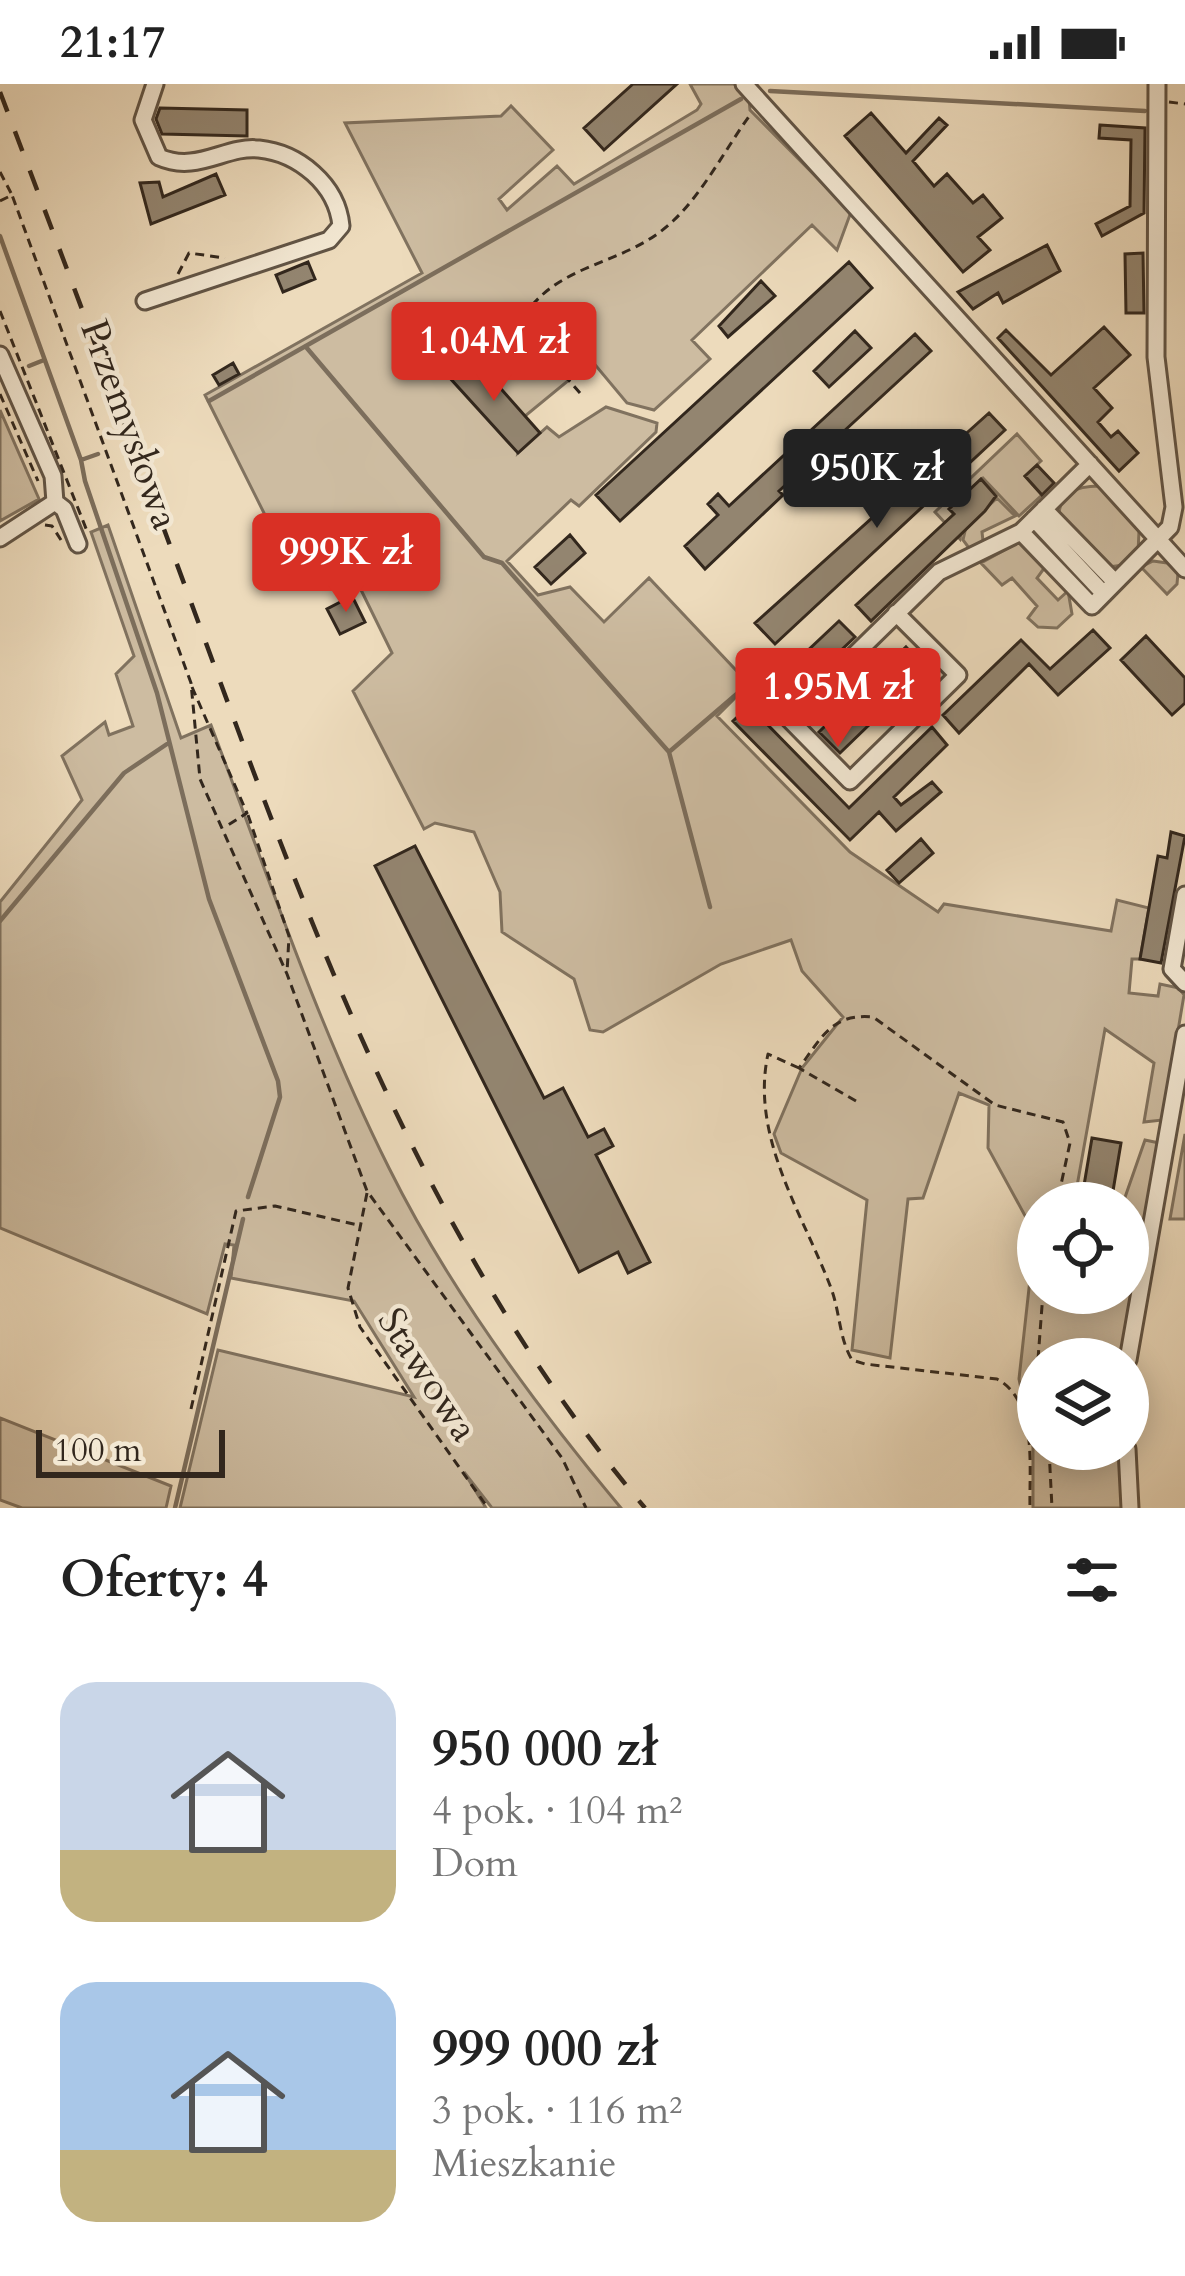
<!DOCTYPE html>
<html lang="pl">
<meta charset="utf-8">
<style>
body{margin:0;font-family:Cardo,serif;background:#f2f2f2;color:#222;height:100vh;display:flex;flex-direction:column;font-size:45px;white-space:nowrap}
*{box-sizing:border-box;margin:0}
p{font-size:39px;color:#767676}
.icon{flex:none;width:66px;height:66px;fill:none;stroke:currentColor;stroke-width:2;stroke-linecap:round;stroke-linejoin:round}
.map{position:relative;height:1424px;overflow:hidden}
.panel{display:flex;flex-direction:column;background:#fff;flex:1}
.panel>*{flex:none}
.controls{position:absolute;left:1017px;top:1098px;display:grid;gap:24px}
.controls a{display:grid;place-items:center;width:132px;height:132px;border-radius:50%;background:#fff;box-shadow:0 6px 30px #0003;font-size:60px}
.scale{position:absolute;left:36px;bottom:30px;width:189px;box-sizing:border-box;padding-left:12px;border:6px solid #32271d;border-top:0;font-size:33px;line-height:42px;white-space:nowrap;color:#32271d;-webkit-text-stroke:9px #f3e8d3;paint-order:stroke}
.price{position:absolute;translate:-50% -102px;padding:0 27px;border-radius:12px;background:#d93025;color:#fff;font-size:39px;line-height:78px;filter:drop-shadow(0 3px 6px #0008)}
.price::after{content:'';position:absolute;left:50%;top:72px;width:36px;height:27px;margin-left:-18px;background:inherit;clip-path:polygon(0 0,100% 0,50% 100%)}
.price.active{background:#222;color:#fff}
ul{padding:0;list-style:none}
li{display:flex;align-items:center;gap:36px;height:300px;padding:0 60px}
li span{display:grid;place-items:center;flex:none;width:336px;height:240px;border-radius:36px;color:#555}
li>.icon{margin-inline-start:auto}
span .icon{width:144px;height:144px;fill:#fffc;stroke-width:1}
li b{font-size:51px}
h2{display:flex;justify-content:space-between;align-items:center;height:144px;padding:0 60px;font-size:51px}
.status{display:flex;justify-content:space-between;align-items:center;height:84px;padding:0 60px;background:#fff;direction:ltr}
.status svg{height:33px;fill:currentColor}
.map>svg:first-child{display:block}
.green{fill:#cdbca1;stroke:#80725f;stroke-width:3}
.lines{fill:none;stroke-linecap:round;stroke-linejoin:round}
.stream{stroke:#7c6e5c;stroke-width:4.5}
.building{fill:#938570;stroke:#32271d;stroke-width:3}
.minor-casing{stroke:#615445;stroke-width:21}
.path{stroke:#32271d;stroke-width:3;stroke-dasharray:9 6;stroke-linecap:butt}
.minor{stroke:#f3e8d3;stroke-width:15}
.rail{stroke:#32271d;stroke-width:4.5;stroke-dasharray:21 21;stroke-linecap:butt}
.labels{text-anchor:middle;stroke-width:9;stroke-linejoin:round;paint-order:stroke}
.street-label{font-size:39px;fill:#32271d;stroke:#f3e8d3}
</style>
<div class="status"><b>21:17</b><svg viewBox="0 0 49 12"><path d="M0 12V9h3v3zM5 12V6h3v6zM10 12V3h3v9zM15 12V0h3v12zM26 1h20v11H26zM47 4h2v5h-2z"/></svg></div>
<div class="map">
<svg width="1185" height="1424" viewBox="0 0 1185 1424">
<rect width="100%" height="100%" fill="#eddbbc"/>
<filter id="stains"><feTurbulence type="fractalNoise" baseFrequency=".00167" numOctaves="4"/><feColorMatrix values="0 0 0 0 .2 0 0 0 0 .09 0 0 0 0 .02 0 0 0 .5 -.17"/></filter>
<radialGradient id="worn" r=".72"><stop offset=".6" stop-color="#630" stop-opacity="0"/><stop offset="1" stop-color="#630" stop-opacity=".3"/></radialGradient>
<path class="green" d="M690,0h44l15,15 1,11 101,102 -14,38 -25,-25 -120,115 18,19 -56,51 -27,-7 -35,-42 -67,55 -7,37 29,-26 12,10 47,-30 51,16 -1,9 -77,74 -8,-6 -64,61 31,34 32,-8 34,35 45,-44 100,106 -32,32 133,136 88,60 6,-8 167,27 6,-31 32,8 -9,51h-8l-3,34 29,3 2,-12 19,4 5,7 -21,125 -19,2 10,-59 -49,-34 -31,174h-36v90h90v-90h-5l22,-63 14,3 -39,216h-82v90h83l2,59h-90v-61l-14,-68 16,-145 -47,-86 1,-43 -30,-12 -36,105 -15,1 -18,159 -38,-8 15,-150 -86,-47 -7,-19 28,-66 41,-51 -41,-46 -11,-31 -70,24 -118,68 -13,-2 -16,-51 -72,-47 -2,-40 -26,-60 -39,-9 -11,6 -71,-138 39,-38 -52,-106 -49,20 -86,-172 217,-122 -77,-150 156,-7 10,-10 42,44 -54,49 8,11 50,-44 17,18 123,-74 4,-6z
M0,326l39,89 -39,22z
M1017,350l24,27 -16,15 17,19 -23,21 -36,-38 -33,31 13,15 -3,15 -25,-27z
M1099,402l40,45 -1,22 -15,12 -14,2 -50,-49c-1,-25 18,-32 40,-32z
M997,414l18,18 -33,16 1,9 -14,7 -6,-8 3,-13z
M108,441l73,213 30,-13c56,148 107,301 178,443 60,121 145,236 232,340h-129l-28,-36 22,36h-306l38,-158 196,47 -60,-96 -123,-23 3,-33 -9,-1 -18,70 -207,-86v-326l82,-102 -20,-44 43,-34 4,13 24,-9 -17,-52 18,-18 -43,-124z
M1021,457l24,26 -8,11 21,22 10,-9 4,23 -15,14 -19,-1 -10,-9 9,-12 -25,-28 -10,7 -21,-22z
M1153,477l14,2 11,10 -1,11 -10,10 -26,-27z
M1185,1050v85h-15z
M0,1334l171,68 -5,22h-144l-22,-8z"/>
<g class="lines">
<path class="stream" d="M770,7l375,20
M0,152l81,224
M306,263l178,210 18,6 167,189 41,155
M29,282l15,-6
M209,317l532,-302
M98,370l-17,6 4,21 72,212 52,206 69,182 2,16 -32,100
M669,668l77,-66
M0,837l124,-148 43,-29
M175,1424l68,-289"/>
</g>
<path class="building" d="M633,0h44l-73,66 -20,-22z
M160,24l87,2v26l-85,-2 -6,-15z
M871,29l35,40 33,-35 8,7 -34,36 21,25 13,-12 26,29 10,-8 19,23 -24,19 12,13 -27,22 -118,-136z
M1100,41l45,3 -1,85 -42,23 -6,-12 34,-18 1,-66 -32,-2z
M216,90l9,21 -74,29 -11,-41 19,-1 4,15z
M1047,161l13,26 -57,32 -5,-10 -25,16 -15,-17z
M1143,169l1,60h-18l-1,-59z
M308,178l7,17 -32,13 -7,-17z
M849,178l23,26 -252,233 -24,-26z
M761,197l14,15 -47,41 -9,-11z
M1104,243l26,28 -36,33 18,20 -14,14 13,15 7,-6 20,22 -19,18 -121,-133 8,-8 45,45z
M855,247l16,17 -42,39 -15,-16z
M915,250l16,17 -152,140 4,4 -78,74 -20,-23 33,-31 -10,-11 10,-10 11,12z
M472,272l68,77 -22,20 -69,-76z
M233,279l6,11 -20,11 -6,-10z
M989,329l16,17 -230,214 -20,-21z
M1037,381l17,18 -12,12 -17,-19z
M981,395l15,17 -11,15 -114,110 -15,-16 98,-91 -5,-5z
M570,451l15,18 -34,31 -16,-17z
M352,512l13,26 -25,12 -13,-25z
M839,537l16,16 -90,85 84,86 83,-81 15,18 -53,52 7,8 31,-23 9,10 -45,39 -17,-19 -29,28 -117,-119z
M1093,546l17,18 -52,47 -29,-31 -70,69 -16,-18 78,-75 29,29z
M1146,552l39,42v25l-13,12 -51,-55z
M906,563l21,22 -87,84 -21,-21z
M1171,748l14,4 -24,127 -21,-4 18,-103 9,2z
M921,755l12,14 -34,30 -12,-13z
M415,762l129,252 19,-10 25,49 16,-8 9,17 -17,9 54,107 -22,11 -10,-21 -39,20 -204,-406z
M1092,1054l29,5 -10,60h-30z"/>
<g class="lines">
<defs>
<path id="minor" d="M744,0l441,485
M145,217l184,-61 12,-14c-4,-42 -43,-73 -82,-77 -33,-4 -62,25 -100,8l-16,-37 12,-36
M0,271l53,121 2,26 9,7 14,35
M1044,425l71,73
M1034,435l70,75
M1021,448l71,74 78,-79 4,-20 -18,-150 1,-273
M0,454l55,-36
M896,529l62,62 -108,106 -61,-62 150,-147 82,-40 69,-68
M1185,811l-13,74 13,14
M1128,1276l57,-326
M1127,1365l3,59"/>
</defs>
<use href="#minor" class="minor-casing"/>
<path class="path" d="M1169,18l16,2
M0,88l11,21
M0,117l12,-6 179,488 9,96 87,195 80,217 195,267 24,50
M178,190l11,-21 36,5
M0,227l87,220
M580,309l-42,-48 -22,-15c35,-71 106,-60 157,-109 30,-28 53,-73 77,-106
M0,310l38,87
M45,441l7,1 9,14
M192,603l55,126 -22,14
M248,731l41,121 -2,37
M799,984l-31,-14c-18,83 35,160 63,234 9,24 8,50 21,72l13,4 132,15c41,22 32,88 33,129
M856,1017l-57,-33c23,-31 33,-55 74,-51l122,88 68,17 7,21 -13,60
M367,1109l-19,95 12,39 128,181
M1038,1275l5,-66
M191,1325l45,-198 39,-5 83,19
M1049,1365l3,59"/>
<use href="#minor" class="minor"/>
<path class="rail" d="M0,8c71,187 141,374 210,562 110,301 226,606 435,854"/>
</g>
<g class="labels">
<g class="street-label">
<text transform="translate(131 340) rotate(70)" y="14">Przemysłowa</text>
<text transform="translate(429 1290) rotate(57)" y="14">Stawowa</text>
</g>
</g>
<rect width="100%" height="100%" filter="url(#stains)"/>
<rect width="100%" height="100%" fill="url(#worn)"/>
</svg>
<div class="controls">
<a><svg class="icon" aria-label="locate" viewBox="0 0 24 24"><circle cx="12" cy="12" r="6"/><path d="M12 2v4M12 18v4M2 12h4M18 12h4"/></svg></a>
<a><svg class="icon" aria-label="layers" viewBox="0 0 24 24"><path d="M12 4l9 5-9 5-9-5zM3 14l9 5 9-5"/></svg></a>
</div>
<div class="scale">100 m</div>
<b class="price" style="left:494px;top:320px">1.04M zł</b>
<b class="price active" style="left:877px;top:447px">950K zł</b>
<b class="price" style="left:346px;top:531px">999K zł</b>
<b class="price" style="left:838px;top:666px">1.95M zł</b>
</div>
<section class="panel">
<h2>Oferty: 4<svg class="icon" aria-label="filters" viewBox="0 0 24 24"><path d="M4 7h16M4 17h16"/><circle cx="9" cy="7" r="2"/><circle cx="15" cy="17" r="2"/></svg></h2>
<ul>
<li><span style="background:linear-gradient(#c9d6e8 70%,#c2b280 0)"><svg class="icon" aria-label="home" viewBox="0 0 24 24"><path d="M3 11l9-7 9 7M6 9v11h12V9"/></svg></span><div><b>950 000 zł</b><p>4 pok. · 104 m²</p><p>Dom</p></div></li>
<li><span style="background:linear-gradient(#a9c7e8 70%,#c2b280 0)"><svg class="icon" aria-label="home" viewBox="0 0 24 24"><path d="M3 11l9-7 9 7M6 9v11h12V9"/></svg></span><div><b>999 000 zł</b><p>3 pok. · 116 m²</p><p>Mieszkanie</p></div></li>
</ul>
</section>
